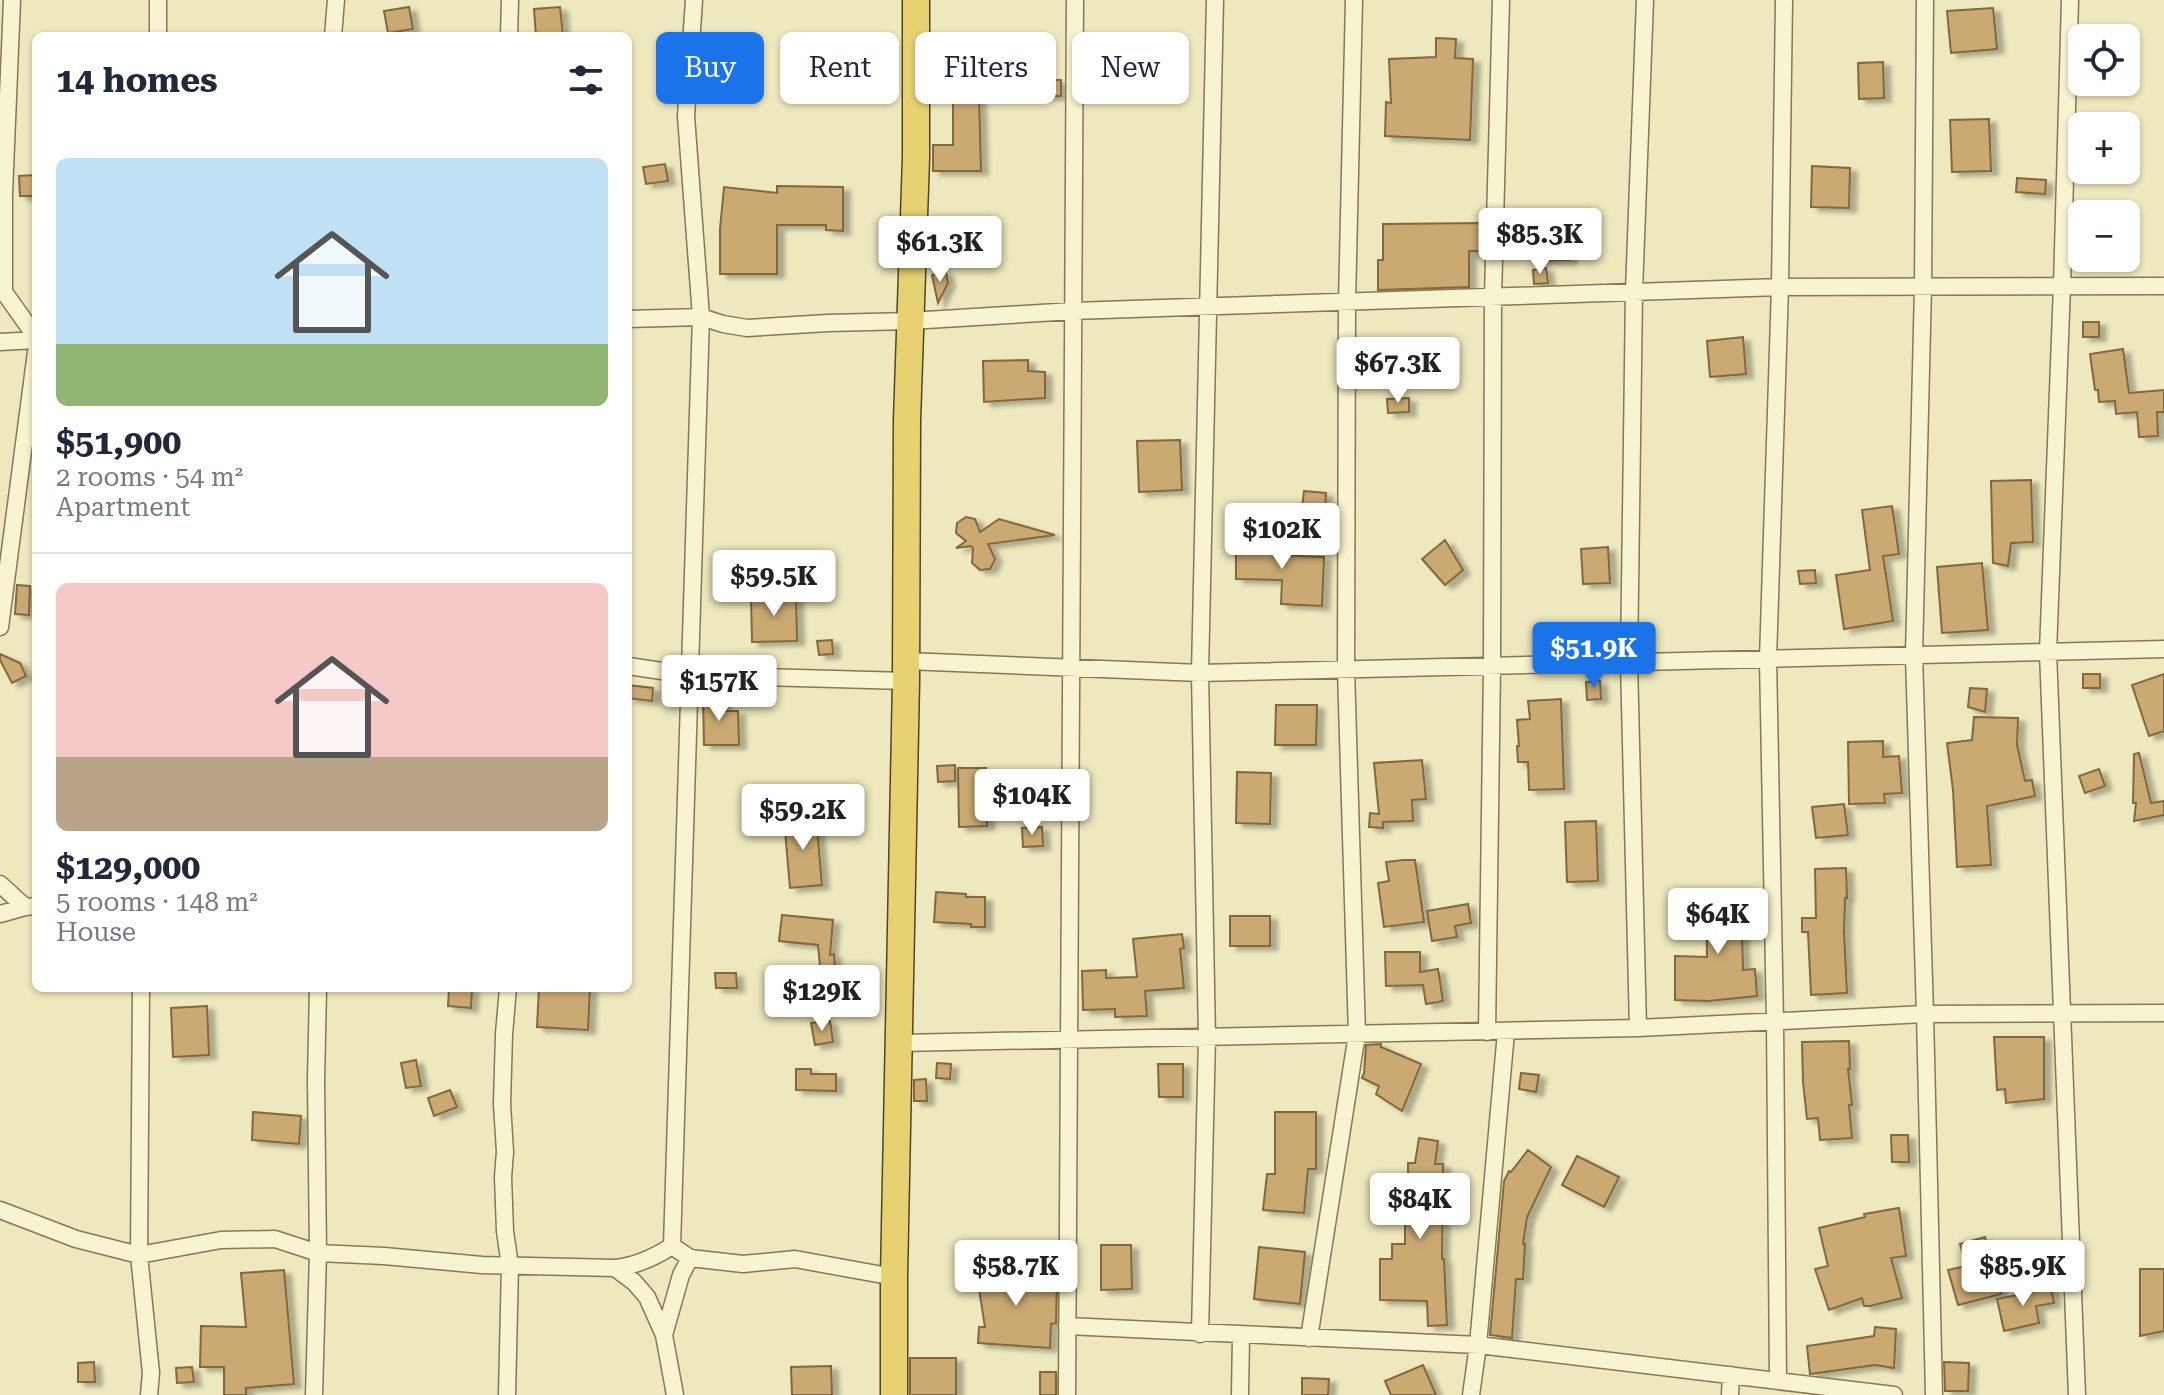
<!DOCTYPE html>
<meta charset="utf-8">
<style>
body{margin:0;font-family:"Roboto Serif",serif;background:#f2f2f3;color:#1f2937;height:100vh;display:flex;flex-direction:column;font-size:30px;white-space:nowrap}
*{box-sizing:border-box;margin:0}
p{font-size:26px;color:#747a83}
.icon{flex:none;width:44px;height:44px;fill:none;stroke:currentColor;stroke-width:2;stroke-linecap:round;stroke-linejoin:round}
.map{position:relative;flex:1;overflow:hidden}
.panel{position:absolute;left:32px;top:32px;width:600px;height:960px;display:flex;flex-direction:column;background:#fff;border-radius:12px;box-shadow:0 2px 6px #0004}
.panel>*{flex:none}
.top-card{position:absolute;left:656px;top:32px;width:760px;height:72px;display:flex;gap:16px}
.controls{position:absolute;left:2068px;top:24px;display:grid;gap:16px}
.controls a{display:grid;place-items:center;width:72px;height:72px;border-radius:12px;background:#fff;box-shadow:0 2px 6px #0004;font-size:40px}
.price{position:absolute;translate:-50% -68px;padding:0 18px;border-radius:8px;background:#fff;color:#222;font-size:26px;line-height:52px;filter:drop-shadow(0 2px 4px #0008)}
.price::after{content:'';position:absolute;left:50%;top:48px;width:24px;height:18px;margin-left:-12px;background:inherit;clip-path:polygon(0 0,100% 0,50% 100%)}
.price.selected{background:#1a73e8;color:#fff}
ul{padding:0;list-style:none}
li{display:grid;align-content:center;gap:16px;height:424px;padding:0 24px}
li+li{border-top:2px solid #e0e1e3}
li span{display:grid;place-items:center;height:248px;border-radius:12px;color:#555}
li>.icon{margin-inline-start:auto}
span .icon{width:144px;height:144px;fill:#fffc;stroke-width:1}
li b{font-size:34px}
h2{display:flex;justify-content:space-between;align-items:center;height:96px;padding:0 24px;font-size:34px}
.chip{padding:0 28px;border-radius:12px;background:#fff;box-shadow:0 2px 6px #0004;font-size:28px;line-height:72px}
.chip.selected{background:#1a73e8;color:#fff}
.map>svg:first-child{display:block}
.building{fill:#cba973;stroke:#84673d;stroke-width:2;filter:url(#shadow)}
.lines{fill:none;stroke-linecap:round;stroke-linejoin:round}
.minor-casing{stroke:#857857;stroke-width:19}
.trunk-casing{stroke:#52452b;stroke-width:29}
.minor{stroke:#f8f4d0;stroke-width:16}
.trunk{stroke:#e8d170;stroke-width:26}
</style>
<div class="map">
<svg width="2164" height="1395" viewBox="0 0 2164 1395">
<defs>
<filter id="shadow"><feDropShadow dx="7" dy="4" stdDeviation="2" flood-color="#0004"/></filter>
</defs>
<rect width="100%" height="100%" fill="#ede8bd"/>
<path class="building" d="M409,7l4,22 -25,4 -4,-22z
M560,7l3,29h-27l-2,-27z
M1993,8l4,41 -46,4 -4,-42z
M1436,38l20,1 -1,19 18,1 -3,81 -85,-4 1,-34 5,1 -2,-44 47,-2z
M1883,62l1,36 -25,1 -1,-36z
M953,80h108v16h-82l2,75h-48v-26h20z
M1989,119l2,52 -39,1 -2,-52z
M665,164l3,17 -22,3 -3,-17z
M1812,166l38,2 -1,40 -38,-1z
M36,175v21h-16l-1,-20z
M2017,178l29,2 -1,14 -29,-2z
M777,186l66,1v44l-17,-1v-5h-49v49h-57v-45l4,-42 53,6z
M1484,223l-1,28h-14v36l-91,3v-30h5v-36z
M1569,227l1,33 -36,1 -2,-33z
M1546,268l2,15 -14,1 -1,-14z
M946,272l2,11 -10,20 -6,-28z
M2083,322h16v15h-16z
M1743,337l3,37 -36,3 -3,-36z
M2123,349l6,44 35,-3v22h-7l1,24 -19,1 -2,-25 -21,2 -1,-13 -16,1 -1,-12h-3l-5,-36z
M1028,360v11l17,1v26l-61,4 -1,-41z
M1409,398v14l-21,1 -1,-14z
M1180,440l2,50 -43,2 -2,-51z
M2031,480l2,62 -22,1 -3,23 -15,-3 -2,-82z
M1304,491l22,2 -1,17 -23,-2z
M1892,506l7,48 -16,2 10,65 -49,8 -8,-54 34,-5 -8,-60z
M966,517l9,2 5,13 19,-13 56,16 -67,9 7,15 -5,10 -10,1 -8,-7 1,-15 -2,-2 -15,2 10,-7 -10,-8 1,-10z
M1236,539h39v16l49,2 -2,49 -41,-2 1,-24 -46,-1z
M1445,540l18,30 -18,15 -23,-26z
M1608,547l2,36 -27,1 -2,-35z
M1982,563l6,67 -46,3 -5,-66z
M1815,570l1,13 -16,1 -2,-13z
M17,585l13,1 -1,29 -14,-1z
M796,595l1,46 -45,1 -1,-46z
M832,640l1,14 -14,1 -2,-14z
M0,654l20,9 6,13 -14,7 -12,-23z
M2083,674h17v14h-17z
M2164,674v57l-15,5 -17,-51z
M1600,681l1,18 -14,1 -1,-18z
M628,685l25,3 -1,13 -24,-3z
M1970,688l17,1 -2,23 -17,-5z
M703,696h20v15h15l1,34h-35z
M1561,699l3,90 -35,1 -1,-28h-10l-1,-16h2l-2,-26 13,-1 -2,-18z
M1276,705h41l-1,40h-41z
M1974,717l44,1 -1,27 8,36 7,-1 3,16 -48,10 4,59 -34,2 -4,-77 -6,-47 25,-3z
M1883,741v16l16,-1 3,37 -18,1 1,9 -36,1 -1,-62z
M2139,753l12,50 13,-2v14l-30,6 2,-18h-3l1,-49z
M1422,760l4,39 -14,1 1,21 -30,1v6l-14,-1 1,-14 9,1 -5,-51z
M955,765v16l-17,1 -1,-16z
M958,768h28l1,58 -28,1z
M2099,769l6,17 -20,7 -6,-17z
M1237,772l34,1 -1,51 -34,-1z
M1844,804l4,31 -32,3 -4,-31z
M816,817l6,68 -32,3 -6,-69z
M1596,821l2,60 -31,1 -2,-60z
M1042,827l1,19 -20,1 -1,-19z
M1403,860h12l9,62 -40,5 -6,-44 11,-2 -3,-19z
M1846,868l1,30h-2l-1,34 3,61 -36,2 -3,-63h-6v-14h14l-1,-49z
M1741,891l2,79 12,-1 2,27 -48,5 -34,-1v-44l32,1 -1,-65z
M936,892l30,2v3h19v30h-14v-3l-37,-2z
M1468,904l3,19 -16,3 2,11 -25,4 -5,-30z
M782,915l51,5 -3,35 4,-1 1,16 -5,38h-6l-1,-15 -13,-1 2,-16 9,1 -3,-32 -39,-4z
M1230,916h40v30h-40z
M1182,934l2,14 -4,1 4,39 -39,3 2,25 -32,1v-8l-32,1 -1,-39 24,-1v8l31,-1 -4,-38z
M1385,952h35v20l18,-3 5,32 -17,3 -3,-19 -37,1z
M715,973h21l1,15h-21z
M449,988l23,1 -1,19 -23,-2z
M539,988h51l-2,42 -51,-3z
M207,1006l2,49 -36,2 -2,-49z
M830,1021l3,21 -18,3 -4,-22z
M1994,1037h50v62l-38,4 -1,-14 -8,1z
M1849,1041l1,28h-2l4,36h-3l3,33 -32,2 -2,-22 -11,1 -4,-37 -1,-40z
M1381,1044v3l40,17 -19,47 -26,-17 3,-8 -17,-8 2,-5 2,-28z
M416,1060l5,26 -15,2 -5,-25z
M937,1063l14,1 -1,15 -14,-1z
M1158,1064h25v33h-24z
M796,1069h15v5h25v17l-40,-1z
M1521,1073l18,2 -3,17 -17,-3z
M926,1079l1,22h-13v-21z
M450,1090l7,17 -23,9 -6,-18z
M253,1112l48,4 -2,28 -47,-4z
M1275,1112h41v57h-8l-4,44 -41,-3 4,-36h8z
M1891,1135h17l1,27h-17z
M1419,1138l19,3 -3,23h8l-1,95h2l3,66 -19,1 -1,-25 -47,-1v-41h12v-15h13v-50h3v-31h7z
M1528,1150l23,17 -24,50 -4,27h2l-2,35h-7l-4,59 -22,-3 14,-154 5,-10 2,1z
M1577,1156l42,21 -15,30 -42,-22z
M1899,1208l7,48 -15,2 11,40 -32,8h-6l-2,-8 -33,12 -14,-41 13,-3 -9,-38 46,-11 -1,-3z
M1985,1237l16,57 -43,11 -10,-35 18,-4 -6,-22z
M1101,1245h30l1,44 -31,1z
M1259,1247l46,5 -5,52 -46,-5z
M1019,1263l2,17 36,-4 -1,47 -5,1 -1,24 -72,-5 1,-16h6l-9,-57z
M2140,1269h24v62l-24,5z
M284,1270l10,114 -48,4v7h-22v-28h-24l1,-41 45,1 -5,-54z
M2051,1288l3,15 -18,3 3,17 -35,8 -7,-32z
M1875,1327l21,2 -2,39 -19,-3 -65,9 -3,-28 67,-10z
M910,1358h46v37h-46z
M94,1362l1,20h-17v-19z
M1944,1362l25,1 -1,28h-23z
M1423,1365l13,30h-45l-6,-14z
M831,1366l1,29h-40l-1,-28z
M192,1367l2,15 -17,1 -1,-15z
M1040,1372h16v23h-16z
M1302,1378l27,1 -1,16h-26z"/>
<g class="lines">
<defs>
<path id="minor" d="M12,0l-8,194v98l32,45
M1925,0l-2,287 -9,368 11,359 9,381
M2070,0l-8,286 -14,366 29,743
M158,36v-36
M333,36l3,-36
M509,36l1,-36
M628,319l73,-2 22,7 24,4 81,-5 82,-2 163,-10 707,-24 384,-1
M0,342l36,-2
M0,627l36,-275
M906,661l294,12 964,-24
M628,666l61,9 217,6
M0,884l25,23
M0,914l25,-7 11,-1
M141,988l-2,267 12,118 -2,22
M1638,1028l-9,-366 5,-371 11,-291
M1487,1032l5,-366 1,-370 8,-296
M900,1043l738,-15 287,-14 239,-1
M0,1210l76,29 63,16 82,-15 54,-1 43,14 66,3 98,9 133,3c21,-2 40,-11 57,-22l18,12 53,6 52,-5 99,18
M672,1246l29,-929 -15,-201 8,-116
M615,1268l19,14 13,15 17,38 11,60
M1067,1326l411,19 416,50
M1200,1334l7,-296 -7,-365 15,-673
M664,1335l17,-60 9,-17
M1309,1338l48,-304 -11,-364 1,-368 7,-302
M1778,1381l-3,-360 -7,-362 12,-372 4,-287
M314,1395l4,-142 -2,-172 2,-93
M507,1395l3,-129 -5,-35 -2,-54 2,-25 -3,-48 2,-70 4,-46
M1067,1395l8,-1395
M1240,1395l1,-59
M1471,1395l7,-50 28,-313
M1730,1395l1,-20"/>
<path id="trunk" d="M894,1395v-118l12,-596 1,-261 9,-262v-158"/>
</defs>
<use href="#minor" class="minor-casing"/>
<use href="#trunk" class="trunk-casing"/>
<use href="#minor" class="minor"/>
<use href="#trunk" class="trunk"/>
</g>
</svg>
<div class="controls">
<a><svg class="icon" aria-label="locate" viewBox="0 0 24 24"><circle cx="12" cy="12" r="6"/><path d="M12 2v4M12 18v4M2 12h4M18 12h4"/></svg></a>
<a>+</a>
<a>−</a>
</div>
<b class="price" style="left:1540px;top:276px">$85.3K</b>
<b class="price" style="left:940px;top:284px">$61.3K</b>
<b class="price" style="left:1398px;top:405px">$67.3K</b>
<b class="price" style="left:1282px;top:571px">$102K</b>
<b class="price" style="left:774px;top:618px">$59.5K</b>
<b class="price selected" style="left:1594px;top:690px">$51.9K</b>
<b class="price" style="left:719px;top:723px">$157K</b>
<b class="price" style="left:1032px;top:837px">$104K</b>
<b class="price" style="left:803px;top:852px">$59.2K</b>
<b class="price" style="left:1718px;top:956px">$64K</b>
<b class="price" style="left:822px;top:1033px">$129K</b>
<b class="price" style="left:1420px;top:1241px">$84K</b>
<b class="price" style="left:1016px;top:1308px">$58.7K</b>
<b class="price" style="left:2023px;top:1308px">$85.9K</b>
<div class="top-card">
<a class="chip selected">Buy</a>
<a class="chip">Rent</a>
<a class="chip">Filters</a>
<a class="chip">New</a>
</div>
<section class="panel">
<h2>14 homes<svg class="icon" aria-label="filters" viewBox="0 0 24 24"><path d="M4 7h16M4 17h16"/><circle cx="9" cy="7" r="2"/><circle cx="15" cy="17" r="2"/></svg></h2>
<ul>
<li><span style="background:linear-gradient(#bfe0f5 75%,#8fb573 0)"><svg class="icon" aria-label="home" viewBox="0 0 24 24"><path d="M3 11l9-7 9 7M6 9v11h12V9"/></svg></span><div><b>$51,900</b><p>2 rooms · 54 m²</p><p>Apartment</p></div></li>
<li><span style="background:linear-gradient(#f6c9c9 70%,#b9a48a 0)"><svg class="icon" aria-label="home" viewBox="0 0 24 24"><path d="M3 11l9-7 9 7M6 9v11h12V9"/></svg></span><div><b>$129,000</b><p>5 rooms · 148 m²</p><p>House</p></div></li>
</ul>
</section>
</div>
